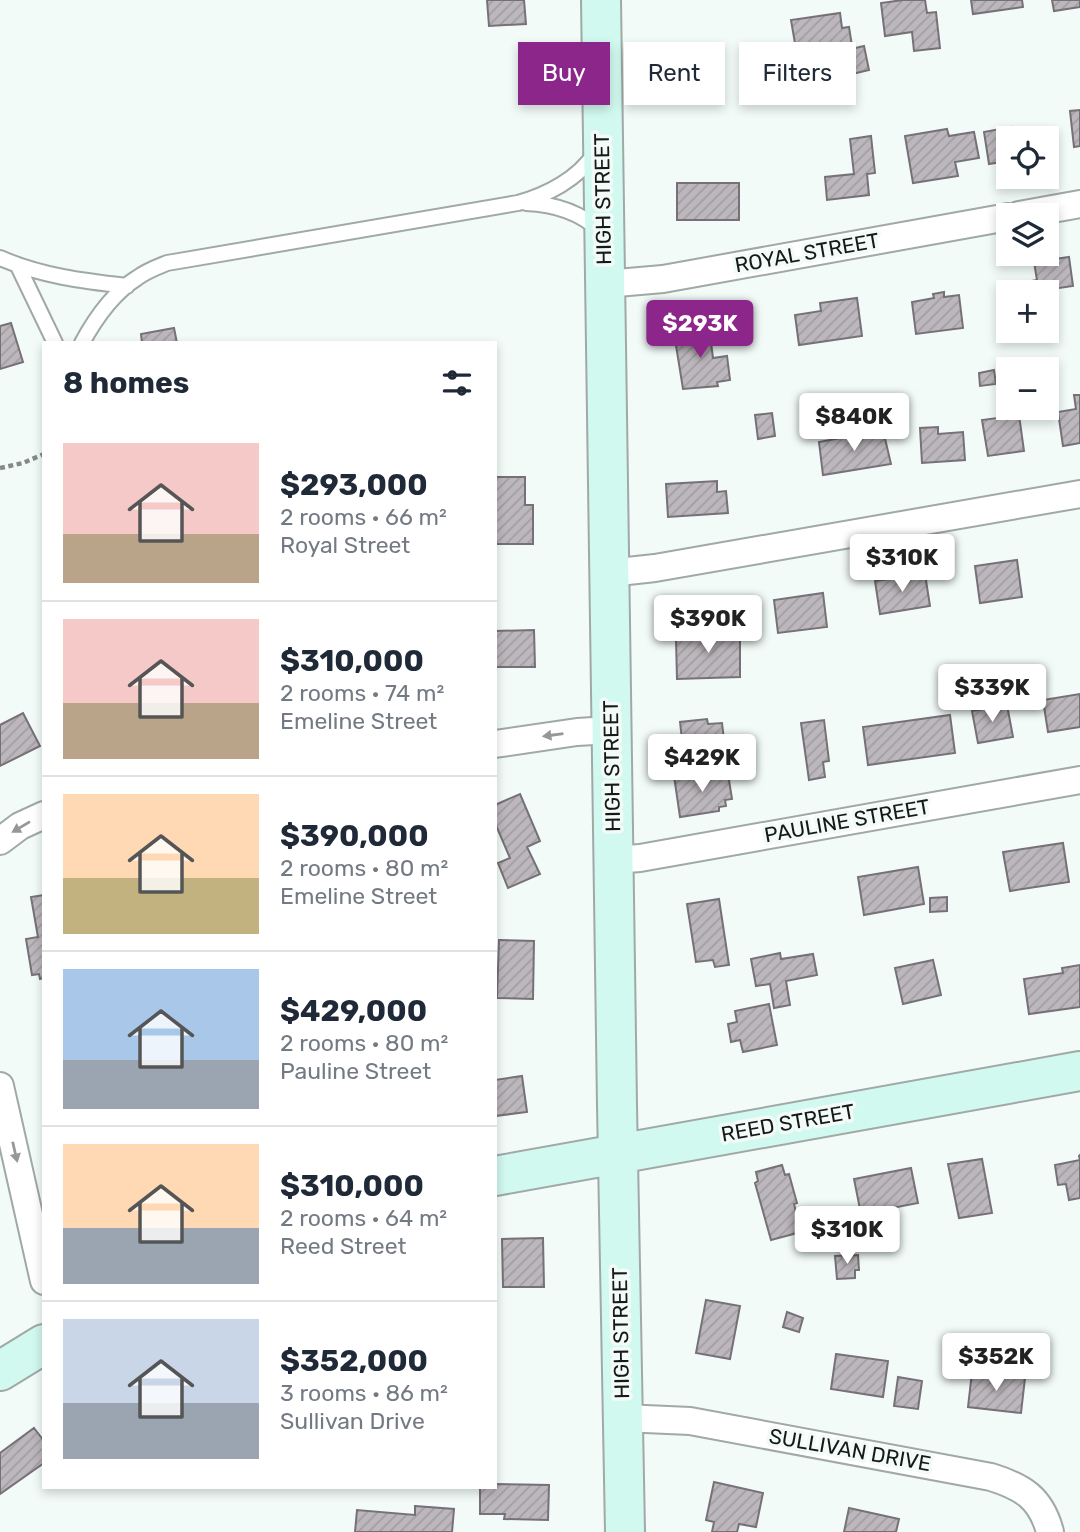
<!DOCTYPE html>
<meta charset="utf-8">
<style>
body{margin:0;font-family:Rubik,sans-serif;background:#f6f6f7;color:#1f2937;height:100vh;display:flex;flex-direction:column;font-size:26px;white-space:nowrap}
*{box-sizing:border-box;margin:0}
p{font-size:23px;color:#747a83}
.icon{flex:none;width:38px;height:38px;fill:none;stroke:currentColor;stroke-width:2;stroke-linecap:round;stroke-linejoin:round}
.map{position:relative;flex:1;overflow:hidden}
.panel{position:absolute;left:42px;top:341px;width:455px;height:1148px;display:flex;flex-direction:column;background:#fff;border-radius:0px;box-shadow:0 4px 10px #0003}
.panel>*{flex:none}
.top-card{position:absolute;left:518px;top:42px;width:457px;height:63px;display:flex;gap:14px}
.buttons{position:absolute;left:996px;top:126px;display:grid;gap:14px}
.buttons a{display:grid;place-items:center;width:63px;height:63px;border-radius:0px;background:#fff;box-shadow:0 4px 10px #0003;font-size:35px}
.price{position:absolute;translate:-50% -60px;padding:0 16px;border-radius:7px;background:#fff;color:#222;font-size:23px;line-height:46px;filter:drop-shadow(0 2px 4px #0008)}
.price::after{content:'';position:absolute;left:50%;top:42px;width:21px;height:16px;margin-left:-10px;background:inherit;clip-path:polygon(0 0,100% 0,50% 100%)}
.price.on{background:#8d268b;color:#fff}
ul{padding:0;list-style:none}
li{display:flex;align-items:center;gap:21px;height:175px;padding:0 21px}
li+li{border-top:2px solid #e0e1e3}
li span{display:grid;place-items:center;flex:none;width:196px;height:140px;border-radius:0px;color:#555}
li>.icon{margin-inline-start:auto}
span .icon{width:84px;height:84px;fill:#fffc;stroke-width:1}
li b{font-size:30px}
h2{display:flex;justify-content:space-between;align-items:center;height:84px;padding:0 21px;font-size:30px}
.pill{padding:0 24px;border-radius:0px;background:#fff;box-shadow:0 4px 10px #0003;font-size:24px;line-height:63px}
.pill.on{background:#8d268b;color:#fff}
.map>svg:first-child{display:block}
.building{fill:url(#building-hatch);stroke:#767176;stroke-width:2}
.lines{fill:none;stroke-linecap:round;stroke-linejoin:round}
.lane-casing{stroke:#a1a9a6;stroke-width:18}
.street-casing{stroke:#a1a9a6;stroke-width:30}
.secondary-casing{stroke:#a1a9a6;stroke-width:42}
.path{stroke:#848a88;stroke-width:4.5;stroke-dasharray:5 3.5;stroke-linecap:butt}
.lane{stroke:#fff;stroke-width:14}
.street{stroke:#fff;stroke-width:26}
.secondary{stroke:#d1f9ef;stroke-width:38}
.oneway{fill:#969897}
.labels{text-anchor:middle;stroke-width:7;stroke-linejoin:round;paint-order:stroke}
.street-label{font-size:21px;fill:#161918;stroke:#f2fbf8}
</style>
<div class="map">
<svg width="1080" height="1532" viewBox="0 0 1080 1532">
<defs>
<pattern id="building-hatch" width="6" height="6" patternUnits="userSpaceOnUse" patternTransform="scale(1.75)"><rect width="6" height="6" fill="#bcb7bc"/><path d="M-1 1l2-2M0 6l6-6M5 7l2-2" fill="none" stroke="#a19da1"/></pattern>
</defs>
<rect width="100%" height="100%" fill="#f2fbf8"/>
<path class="building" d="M487,0h37l2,24 -37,2z
M903,0h22l2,13 9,-1 4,36 -26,3 -2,-19 -27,4 -4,-33z
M971,0h51l1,7 -50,7z
M1052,0h28v7l-26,4z
M840,13l2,15 7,-1 3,19 -55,9 -6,-35z
M864,46l5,24 -17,4 -5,-24z
M704,51l1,41 -35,1v-41z
M1080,110v36l-6,1 -4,-36z
M1011,127l1,11 34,-6 5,32 -5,1v-27h-38v23l-19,3 -5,-32z
M947,129l2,7 25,-4 5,26 -24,4 3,14 -45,7 -8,-47z
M871,136l4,37 -8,1 2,21 -42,5 -2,-23 29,-3 -4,-35z
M677,183h62v37h-62z
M1069,257l4,29 -28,4v2h-13l-1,-11 6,-1 -3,-18z
M944,292v5l15,-2 4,33 -47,6 -4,-32 22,-4 -1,-4z
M857,298l5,38 -63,9 -4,-30 26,-4 -1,-8z
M11,323l12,39 -23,7v-43z
M709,327l4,31 14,-2 3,24 -13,2 1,4 -35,3 -9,-56z
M174,328l3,15h-35l-1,-9z
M994,370l2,14 -16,2 -1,-13z
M1074,395h6v48l-17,3 -5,-34 18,-3z
M828,397l5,34 -25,4 -5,-34z
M772,413l3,23 -17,3 -3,-24z
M1019,415l5,36 -36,5 -6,-36z
M938,427v7l25,-2 2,28 -43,3 -2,-35z
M883,430l8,34 -68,11 -4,-33z
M495,477h30v28h8v39h-38z
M717,481v11l9,-1 2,22 -60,4 -2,-33z
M1017,560l5,37 -42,6 -5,-37z
M925,574l5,32 -50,8 -5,-33z
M823,593l4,34 -49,6 -4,-33z
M718,625l1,14 21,-1v39l-63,2 -1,-39h16v-14z
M534,630l1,37h-40v-36z
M1080,694v33l-32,5 -5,-32z
M1007,705l6,32 -35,6 -6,-32z
M23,713l17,33 -40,20v-41z
M950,715l5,38 -87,12 -5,-38z
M707,719l1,5 14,-1 4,33 -52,6 -3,-20 11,-2 -2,-18z
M824,720l5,41 -6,1 2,15 -16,3 -8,-57z
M692,774l1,5 35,-5 4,25 -7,1 1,6 -7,1v4l-39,6 -6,-41z
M520,794l20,47 -13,6 13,27 -32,14 -10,-25 12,-5 -15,-35v-18z
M1063,843l6,39 -59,9 -7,-39z
M918,867l6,37 -60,11 -6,-38z
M44,895v83l-4,1 -1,-5 -7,1 -6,-36 12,-2 -7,-40z
M947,897v14l-17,1v-14z
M719,899l10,66 -14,2 -2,-7 -17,2 -9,-58z
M499,940l35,1 -1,58 -36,-1z
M780,953l1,6 32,-5 4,21 -31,6 4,24 -16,3 -4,-24 -14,2 -5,-27z
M933,960l8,35 -38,9 -8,-36z
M1080,965v42l-51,7 -5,-35 39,-6 -1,-5z
M769,1004l8,41 -34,7 -3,-12 -9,2 -3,-18 9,-2 -2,-11z
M522,1076l5,36 -32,4v-36z
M1080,1155v43l-11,2 -3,-16 -8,1 -3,-20 25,-5 -1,-4z
M982,1159l10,54 -33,5 -11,-54z
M782,1165l3,10 4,-1 8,29 -3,1 7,28 -30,8 -16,-57 3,-2 -2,-9z
M911,1168l7,35 -57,11 -7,-35z
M543,1238l1,49h-41l-1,-48z
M858,1255l1,15h-4v8l-18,1 -2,-23z
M706,1300l34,6 -10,53 -34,-6z
M787,1312l16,6 -4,14 -16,-5z
M836,1354l52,7 -5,36 -52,-8z
M972,1372l53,6 -4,35 -53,-6z
M898,1377l24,4 -4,28 -24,-3z
M34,1428l10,13v22l-44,31v-41z
M714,1482l49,11 -7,34 -17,-3 -2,8h-25l2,-10 -8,-2z
M495,1484l54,1 -1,35 -44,-1 1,-5h-25v-26h15z
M415,1506l39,3 -2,23h-97l2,-22 58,5z
M849,1508l50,11 -3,13h-52z"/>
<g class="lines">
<defs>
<path id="lane" d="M526,203c27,1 54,9 74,28
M0,258c41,18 83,23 127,28
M18,266l37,77
M82,343c13,-24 31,-50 55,-65 9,-7 20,-11 30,-15l351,-60c29,-8 60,-24 77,-50"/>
<path id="street" d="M1019,215l61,-11
M605,284l58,-5 345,-62
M609,573l46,-5 425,-74
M495,744l82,-12 34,-2
M0,841l20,-15 24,-11
M613,860l27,-2 440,-78
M0,1086l44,195
M623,1418l67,3 301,56c32,10 50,21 59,55"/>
<path id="secondary" d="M601,0l16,1105 8,427
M495,1176l585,-105
M0,1371l44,-27"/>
</defs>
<use href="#lane" class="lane-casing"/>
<use href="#street" class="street-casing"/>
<use href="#secondary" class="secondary-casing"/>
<path class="path" d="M0,468l23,-5 21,-9"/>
<use href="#lane" class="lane"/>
<use href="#street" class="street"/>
<use href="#secondary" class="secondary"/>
</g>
<defs><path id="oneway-solid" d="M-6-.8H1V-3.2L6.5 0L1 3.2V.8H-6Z" transform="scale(1.75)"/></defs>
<g class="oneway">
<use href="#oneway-solid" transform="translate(553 735) rotate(172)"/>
<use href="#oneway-solid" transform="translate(21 827) rotate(149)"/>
<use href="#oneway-solid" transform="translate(15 1152) rotate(77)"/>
</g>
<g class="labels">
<g class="street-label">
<text transform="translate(603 199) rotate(-91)" y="7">HIGH STREET</text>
<text transform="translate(807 253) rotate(-10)" y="7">ROYAL STREET</text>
<text transform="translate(612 766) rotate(-91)" y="7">HIGH STREET</text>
<text transform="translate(847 821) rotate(-10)" y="7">PAULINE STREET</text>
<text transform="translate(788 1123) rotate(-10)" y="7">REED STREET</text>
<text transform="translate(621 1333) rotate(-91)" y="7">HIGH STREET</text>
<text transform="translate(850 1450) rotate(10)" y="7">SULLIVAN DRIVE</text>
</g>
</g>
</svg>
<div class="buttons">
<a><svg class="icon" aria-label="locate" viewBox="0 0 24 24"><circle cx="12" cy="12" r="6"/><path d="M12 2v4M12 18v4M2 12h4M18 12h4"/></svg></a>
<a><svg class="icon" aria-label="layers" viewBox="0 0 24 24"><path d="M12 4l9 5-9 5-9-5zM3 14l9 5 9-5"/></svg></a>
<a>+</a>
<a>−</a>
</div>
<b class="price on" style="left:700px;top:360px">$293K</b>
<b class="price" style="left:854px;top:453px">$840K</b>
<b class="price" style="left:902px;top:594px">$310K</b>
<b class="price" style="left:708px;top:655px">$390K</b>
<b class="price" style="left:992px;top:724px">$339K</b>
<b class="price" style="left:702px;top:794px">$429K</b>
<b class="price" style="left:847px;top:1266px">$310K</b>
<b class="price" style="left:996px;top:1393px">$352K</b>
<div class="top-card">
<a class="pill on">Buy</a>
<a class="pill">Rent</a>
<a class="pill">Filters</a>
</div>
<section class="panel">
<h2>8 homes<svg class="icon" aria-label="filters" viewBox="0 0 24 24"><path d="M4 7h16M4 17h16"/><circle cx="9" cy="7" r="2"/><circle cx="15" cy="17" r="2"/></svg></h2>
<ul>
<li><span style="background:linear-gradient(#f6c9c9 65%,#b9a48a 0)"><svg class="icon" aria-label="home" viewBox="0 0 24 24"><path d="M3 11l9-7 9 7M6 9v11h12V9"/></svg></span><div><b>$293,000</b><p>2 rooms · 66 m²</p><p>Royal Street</p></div></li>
<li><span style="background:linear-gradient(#f6c9c9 60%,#b9a48a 0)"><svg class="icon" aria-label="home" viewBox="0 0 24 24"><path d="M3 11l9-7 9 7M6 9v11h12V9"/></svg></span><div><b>$310,000</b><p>2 rooms · 74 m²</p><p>Emeline Street</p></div></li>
<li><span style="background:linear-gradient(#ffd9b3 60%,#c2b280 0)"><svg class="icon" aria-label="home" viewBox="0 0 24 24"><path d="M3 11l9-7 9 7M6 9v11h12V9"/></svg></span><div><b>$390,000</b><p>2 rooms · 80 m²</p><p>Emeline Street</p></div></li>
<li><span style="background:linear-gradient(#a9c7e8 65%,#9aa5b1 0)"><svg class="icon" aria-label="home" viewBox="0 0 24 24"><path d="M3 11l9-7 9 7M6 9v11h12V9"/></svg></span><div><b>$429,000</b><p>2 rooms · 80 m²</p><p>Pauline Street</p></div></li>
<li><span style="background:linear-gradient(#ffd9b3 60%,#9aa5b1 0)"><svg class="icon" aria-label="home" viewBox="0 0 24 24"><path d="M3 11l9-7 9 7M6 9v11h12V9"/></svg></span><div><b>$310,000</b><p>2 rooms · 64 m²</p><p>Reed Street</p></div></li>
<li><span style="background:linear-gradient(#c9d6e8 60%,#9aa5b1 0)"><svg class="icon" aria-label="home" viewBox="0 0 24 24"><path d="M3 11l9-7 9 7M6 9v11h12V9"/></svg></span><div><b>$352,000</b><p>3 rooms · 86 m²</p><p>Sullivan Drive</p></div></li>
</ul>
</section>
</div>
